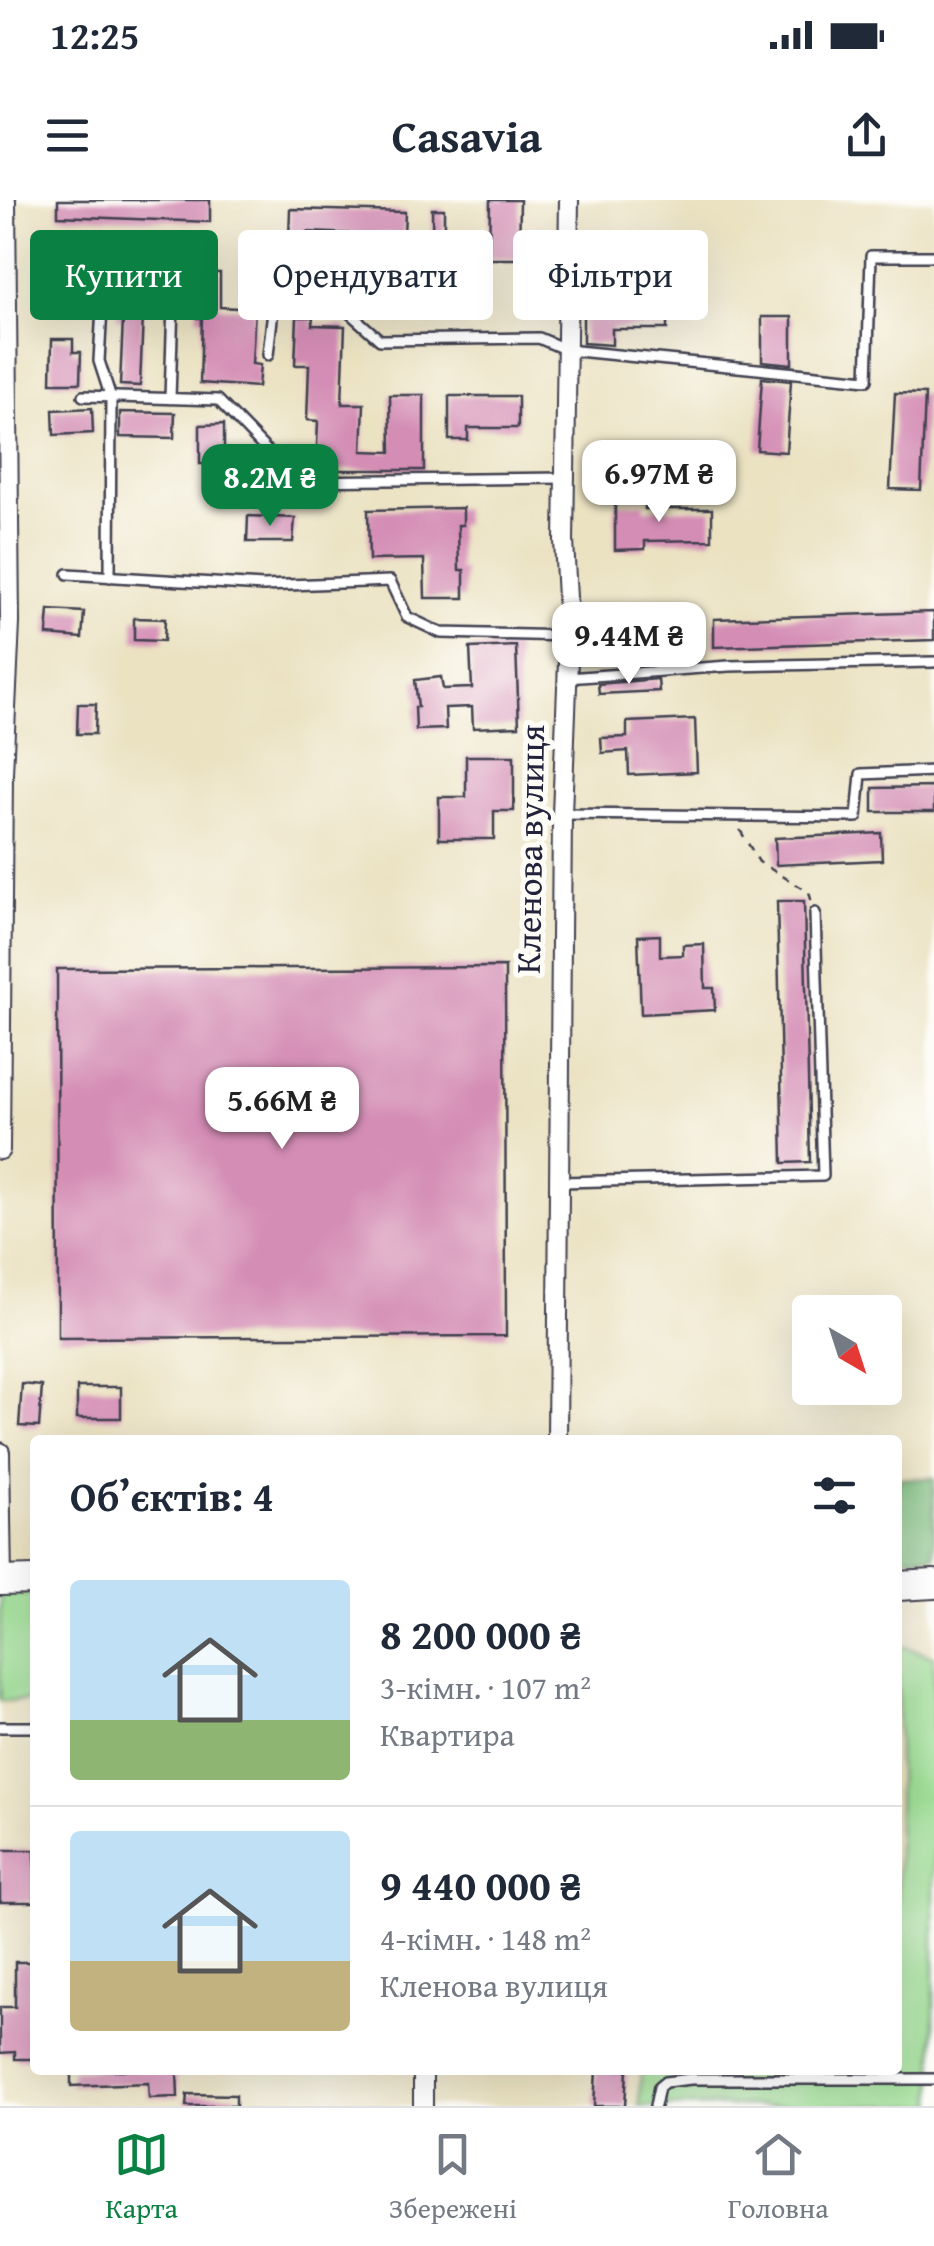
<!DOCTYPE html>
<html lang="uk">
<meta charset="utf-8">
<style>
body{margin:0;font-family:"Gentium Book Plus",serif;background:#f6f6f7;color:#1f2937;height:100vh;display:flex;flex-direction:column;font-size:38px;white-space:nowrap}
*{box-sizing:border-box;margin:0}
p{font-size:32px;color:#747a83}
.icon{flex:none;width:55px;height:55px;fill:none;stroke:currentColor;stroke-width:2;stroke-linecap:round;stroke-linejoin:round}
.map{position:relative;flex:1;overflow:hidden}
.side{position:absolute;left:30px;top:1235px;width:872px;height:640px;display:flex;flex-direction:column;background:#fff;border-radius:10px;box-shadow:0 10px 40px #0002}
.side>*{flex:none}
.hud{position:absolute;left:30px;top:30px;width:875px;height:90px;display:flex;gap:20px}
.needle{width:65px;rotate:141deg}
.fabs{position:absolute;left:792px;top:1095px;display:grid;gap:20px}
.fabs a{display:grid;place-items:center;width:110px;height:110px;border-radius:10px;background:#fff;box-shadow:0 10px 40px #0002;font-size:50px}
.price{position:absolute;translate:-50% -85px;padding:0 22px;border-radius:20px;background:#fff;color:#222;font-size:32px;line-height:65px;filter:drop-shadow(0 2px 5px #0008)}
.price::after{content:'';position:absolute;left:50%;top:60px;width:30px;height:22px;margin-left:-15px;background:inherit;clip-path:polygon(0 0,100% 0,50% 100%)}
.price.current{background:#0b8043;color:#fff}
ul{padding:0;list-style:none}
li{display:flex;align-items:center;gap:30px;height:250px;padding:0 40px}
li+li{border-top:2px solid #e0e1e3}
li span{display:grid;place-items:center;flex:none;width:280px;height:200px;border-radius:10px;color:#555}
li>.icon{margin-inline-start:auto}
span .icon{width:120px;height:120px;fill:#fffc;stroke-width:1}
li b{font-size:42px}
h2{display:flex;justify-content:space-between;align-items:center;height:120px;padding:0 40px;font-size:42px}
.tag{padding:0 35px;border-radius:10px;background:#fff;box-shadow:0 10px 40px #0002;font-size:35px;line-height:90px}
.tag.current{background:#0b8043;color:#fff}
.status{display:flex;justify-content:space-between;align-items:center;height:70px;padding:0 50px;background:#fff;direction:ltr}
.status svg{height:28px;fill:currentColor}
header{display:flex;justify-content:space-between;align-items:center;height:130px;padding:0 40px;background:#fff;font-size:45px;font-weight:800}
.tab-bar{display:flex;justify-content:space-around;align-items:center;height:140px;border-top:2px solid #e0e1e3;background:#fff;font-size:28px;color:#747a83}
.tab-bar a{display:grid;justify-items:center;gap:5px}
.tab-bar .current{color:#0b8043}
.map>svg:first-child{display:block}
.green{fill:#9cdd94;stroke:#5f8068;stroke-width:2.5}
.forest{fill:#7dbc7e;stroke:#506f5c;stroke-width:2.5}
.building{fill:#d48db5}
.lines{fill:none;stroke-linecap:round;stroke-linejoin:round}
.lane-casing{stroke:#403f4f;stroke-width:14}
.street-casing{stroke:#403f4f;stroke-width:22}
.primary-casing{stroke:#403f4f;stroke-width:32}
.path{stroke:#403f4f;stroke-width:2.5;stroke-dasharray:8 8;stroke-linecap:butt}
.lane{stroke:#fff;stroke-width:9}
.street{stroke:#fff;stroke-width:18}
.primary{stroke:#fff;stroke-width:28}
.labels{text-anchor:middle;stroke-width:10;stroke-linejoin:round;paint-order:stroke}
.street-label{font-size:35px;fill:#22223b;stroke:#fdfcf7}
</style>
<div class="status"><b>12:25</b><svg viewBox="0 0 49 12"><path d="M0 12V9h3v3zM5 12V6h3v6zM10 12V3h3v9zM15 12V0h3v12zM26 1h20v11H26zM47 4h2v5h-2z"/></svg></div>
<header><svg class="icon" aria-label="menu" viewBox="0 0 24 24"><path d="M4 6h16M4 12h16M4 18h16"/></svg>Casavia<svg class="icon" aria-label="share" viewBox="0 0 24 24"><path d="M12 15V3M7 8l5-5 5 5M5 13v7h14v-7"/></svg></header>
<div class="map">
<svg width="934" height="1906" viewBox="0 0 934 1906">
<rect width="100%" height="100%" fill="#fdfcf7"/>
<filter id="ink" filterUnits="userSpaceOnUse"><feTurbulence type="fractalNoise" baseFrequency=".01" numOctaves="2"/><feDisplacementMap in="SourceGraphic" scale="20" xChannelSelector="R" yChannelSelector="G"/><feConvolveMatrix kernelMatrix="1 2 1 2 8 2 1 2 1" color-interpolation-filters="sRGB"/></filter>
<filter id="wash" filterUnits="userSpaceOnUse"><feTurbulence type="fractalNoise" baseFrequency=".0048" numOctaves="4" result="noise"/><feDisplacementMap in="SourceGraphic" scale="40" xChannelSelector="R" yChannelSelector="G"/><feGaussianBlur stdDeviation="2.25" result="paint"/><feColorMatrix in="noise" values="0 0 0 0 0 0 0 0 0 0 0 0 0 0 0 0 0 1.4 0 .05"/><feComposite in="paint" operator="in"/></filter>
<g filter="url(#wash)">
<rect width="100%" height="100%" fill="#ebe2c2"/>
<path class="green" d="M0,1394h35v107h-35z
M898,1445l36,11v450h-295l2,-36h257z"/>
<path class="forest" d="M934,1278v78l-36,1v-78z"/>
<g id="blocks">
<path class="building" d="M58,0h152v22l-152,-6z
M490,0h30l-1,59h-30z
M290,9l115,3 -1,23 -31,-1 -2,42 -15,-1 1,-41 -50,-2 -1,39 17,-1v17l-72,1v-17h37z
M432,9h12v106h-20l1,-28h8z
M58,51l24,1 -3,59 -24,-1z
M597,57h14v53h56v19h-55v16l-29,-2v-54h14z
M119,68l26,1 -5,117 -20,-1 3,-66h-6z
M198,72l22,1v34l35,2 -3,55 8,1 -2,22 -58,-4 2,-65h-5z
M297,117h16l-1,8 33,1 -3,78h22l-2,47 29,1 -1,-57h34v75h-108l2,-49 -11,-1 2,-55h-14z
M762,117h30v47l-30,-3z
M52,139h21v13h8l-1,31h-29z
M762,178l29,3 -5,71 -29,-2z
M895,193l30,1 -4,96 -31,-1z
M449,196h69v32h-50v12h-19z
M92,208l1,25 -39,2 -1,-25z
M120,212l55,1 -1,25 -54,-1z
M224,224v40h-24v-39z
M645,303v6h67v31l-67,1v8l-30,1v-46z
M463,308v17h-5l1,45h5v28h-39l-1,-39 -55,1 -1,-50z
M248,316l47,2 -2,24h-46z
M49,410l35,2 -2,26 -35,-3z
M934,412v28l-220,7v-28z
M134,418l31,1 -1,22 -30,-1z
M516,446l3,80 -46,2 -1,-21 -27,1 1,21 -30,1 -1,-23h3l-3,-27 26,-3 2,12 29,-1 -2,-40z
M658,479l1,12 -60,3 -1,-10z
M78,504h18l-1,30h-18z
M695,519l2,53 -68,3 -1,-24 -26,2 -1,-15 26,-1v-15z
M466,556h48v55h-20v28h-55v-42h27z
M934,587v25h-61v-24z
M881,633l1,27 -106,5 -1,-27z
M777,701h27l6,261 -27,1z
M660,735v21l23,-1v-10l21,-1 1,44h9l1,22 -74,4 -3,-78z
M505,767l1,369 -448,2 -1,-369z
M22,1184l20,2 -3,41 -20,-1z
M77,1187h44v31h-44z
M0,1650h35v52h-35z
M15,1762h20v97h-20v-7l-15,1v-46h15z
M71,1870h106l1,27 -29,1 -1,-15 -77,3z
M596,1870h31l-2,36h-31z
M187,1894l49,1v11h-50z"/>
</g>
</g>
<g filter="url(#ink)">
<use href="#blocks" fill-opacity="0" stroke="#403f4f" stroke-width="2.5"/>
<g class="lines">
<defs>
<path id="lane" d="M104,72l-5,89 12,37 -1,179
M268,155l5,-45 71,-2 36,32 159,-2 28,12 300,30 4,-124h63
M83,196l135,4 78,81 269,-3
M170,199l4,-129
M68,374l195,12 127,-5 17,36 34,16 128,3
M567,478l162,-12 205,-4
M562,614l295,3 4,-43 73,-3
M560,982l263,-6 -8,-263
M0,1527h35
M655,1906l4,-19 6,-5 26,-3h243"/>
<path id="street" d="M0,950l3,-377 7,-150 -4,-423
M557,1240l5,-626 7,-178 -5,-95 5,-341
M0,1252l2,129
M423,1870v36"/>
<path id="primary" d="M0,1381l35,-1
M898,1386l36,-2"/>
</defs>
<use href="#lane" class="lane-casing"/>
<use href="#street" class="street-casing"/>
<use href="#primary" class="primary-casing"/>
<path class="path" d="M740,630l19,32 50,30 3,11"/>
<use href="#lane" class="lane"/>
<use href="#street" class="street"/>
<use href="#primary" class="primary"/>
</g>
</g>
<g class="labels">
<g class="street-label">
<text transform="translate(530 649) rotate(-89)" y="12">Кленова вулиця</text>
</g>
</g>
</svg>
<div class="fabs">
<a><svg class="needle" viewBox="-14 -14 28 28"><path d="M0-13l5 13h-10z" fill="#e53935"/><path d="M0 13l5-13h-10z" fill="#747a83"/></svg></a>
</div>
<b class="price" style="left:659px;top:325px">6.97M ₴</b>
<b class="price current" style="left:270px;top:329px">8.2M ₴</b>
<b class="price" style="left:629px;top:487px">9.44M ₴</b>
<b class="price" style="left:282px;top:952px">5.66M ₴</b>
<div class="hud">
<a class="tag current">Купити</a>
<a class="tag">Орендувати</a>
<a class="tag">Фільтри</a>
</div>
<section class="side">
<h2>Об’єктів: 4<svg class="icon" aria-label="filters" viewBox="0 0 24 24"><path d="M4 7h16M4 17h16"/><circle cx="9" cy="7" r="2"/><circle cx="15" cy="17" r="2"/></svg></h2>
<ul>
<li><span style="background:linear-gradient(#bfe0f5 70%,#8fb573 0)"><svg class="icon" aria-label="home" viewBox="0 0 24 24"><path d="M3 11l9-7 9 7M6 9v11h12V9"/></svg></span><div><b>8 200 000 ₴</b><p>3-кімн. · 107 m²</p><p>Квартира</p></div></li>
<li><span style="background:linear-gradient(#bfe0f5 65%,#c2b280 0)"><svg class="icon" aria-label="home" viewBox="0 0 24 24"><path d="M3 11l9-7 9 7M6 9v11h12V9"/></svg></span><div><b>9 440 000 ₴</b><p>4-кімн. · 148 m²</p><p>Кленова вулиця</p></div></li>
</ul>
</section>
</div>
<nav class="tab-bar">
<a class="current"><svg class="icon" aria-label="map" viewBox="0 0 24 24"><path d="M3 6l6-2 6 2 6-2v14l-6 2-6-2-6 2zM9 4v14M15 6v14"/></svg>Карта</a>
<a><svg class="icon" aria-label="saved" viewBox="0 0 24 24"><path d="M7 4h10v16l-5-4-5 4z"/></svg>Збережені</a>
<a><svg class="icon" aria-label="home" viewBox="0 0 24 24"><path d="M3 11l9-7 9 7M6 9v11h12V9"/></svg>Головна</a>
</nav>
